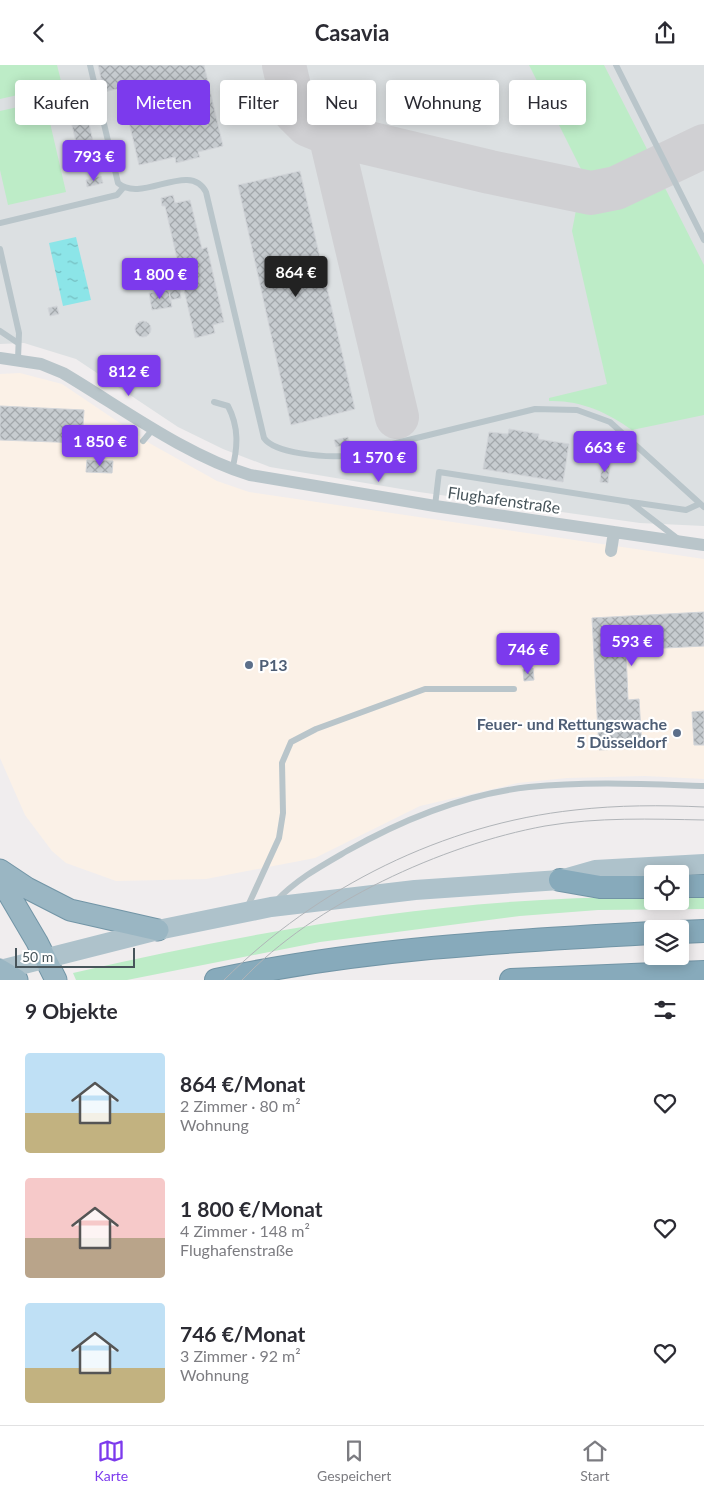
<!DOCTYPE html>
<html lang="de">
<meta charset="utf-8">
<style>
body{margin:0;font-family:Lato,sans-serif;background:#f7f7f7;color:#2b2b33;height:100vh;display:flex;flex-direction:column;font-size:19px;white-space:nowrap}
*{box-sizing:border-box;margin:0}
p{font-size:16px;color:#7c7c81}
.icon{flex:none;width:28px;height:28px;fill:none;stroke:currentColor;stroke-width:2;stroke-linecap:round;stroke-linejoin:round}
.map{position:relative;height:915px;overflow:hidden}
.drawer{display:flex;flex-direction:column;background:#fff;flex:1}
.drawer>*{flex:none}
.hud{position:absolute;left:15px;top:15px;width:675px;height:45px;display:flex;gap:10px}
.controls{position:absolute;left:644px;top:800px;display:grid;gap:10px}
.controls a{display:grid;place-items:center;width:45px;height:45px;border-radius:5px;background:#fff;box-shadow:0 2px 12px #0003;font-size:25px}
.scale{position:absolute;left:15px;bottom:12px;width:120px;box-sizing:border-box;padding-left:5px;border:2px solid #47545a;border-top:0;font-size:14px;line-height:18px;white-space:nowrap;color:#47545a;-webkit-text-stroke:4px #fff;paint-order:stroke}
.price{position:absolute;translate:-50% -42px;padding:0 11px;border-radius:5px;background:#7c3aed;color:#fff;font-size:16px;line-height:32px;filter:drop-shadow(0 1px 2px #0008)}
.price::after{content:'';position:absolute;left:50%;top:30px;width:15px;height:11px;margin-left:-8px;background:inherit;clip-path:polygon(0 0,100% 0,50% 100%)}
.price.current{background:#222;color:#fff}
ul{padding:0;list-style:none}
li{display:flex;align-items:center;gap:15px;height:125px;padding:0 25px}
li span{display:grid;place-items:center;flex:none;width:140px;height:100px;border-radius:5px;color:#555}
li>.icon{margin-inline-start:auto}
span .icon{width:60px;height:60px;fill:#fffc;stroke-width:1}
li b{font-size:21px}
h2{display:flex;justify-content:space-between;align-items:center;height:60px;padding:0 25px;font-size:21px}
.pill{padding:0 18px;border-radius:5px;background:#fff;box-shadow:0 2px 12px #0003;font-size:18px;line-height:45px}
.pill.current{background:#7c3aed;color:#fff}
header{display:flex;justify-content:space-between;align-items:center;height:65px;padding:0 25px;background:#fff;font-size:22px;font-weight:700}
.menu{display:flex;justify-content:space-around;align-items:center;height:70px;border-top:1px solid #e1e1e2;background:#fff;font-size:14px;color:#7c7c81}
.menu a{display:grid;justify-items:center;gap:2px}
.menu .current{color:#7c3aed}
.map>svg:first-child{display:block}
.commercial{fill:#fbf1e7}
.airport{fill:#dce0e2}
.grass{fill:#bdecc7}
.water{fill:url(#water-ripples)}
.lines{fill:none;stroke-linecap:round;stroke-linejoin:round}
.taxiway{stroke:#d0d0d3;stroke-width:44}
.building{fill:url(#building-cross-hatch);stroke:#d2d5d9}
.trunk-casing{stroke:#7295a6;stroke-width:23}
.motorway-casing{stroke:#7295a6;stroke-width:24}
.service{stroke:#b9c5ca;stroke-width:6}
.minor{stroke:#b9c5ca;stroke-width:12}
.primary{stroke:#aec2cb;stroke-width:20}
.trunk{stroke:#9ab6c3;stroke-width:21}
.motorway{stroke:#87aabb;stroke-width:22}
.tram{stroke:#b0b4b8;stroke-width:1}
.service-dot{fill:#5c6f8a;stroke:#fff;stroke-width:2}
.labels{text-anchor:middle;stroke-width:4.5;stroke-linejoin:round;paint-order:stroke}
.street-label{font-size:16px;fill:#47545a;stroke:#fff}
.service-label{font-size:16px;font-weight:bold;fill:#4e5e75;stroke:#fff;text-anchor:start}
</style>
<header><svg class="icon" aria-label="back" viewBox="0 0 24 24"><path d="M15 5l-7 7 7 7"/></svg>Casavia<svg class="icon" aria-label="share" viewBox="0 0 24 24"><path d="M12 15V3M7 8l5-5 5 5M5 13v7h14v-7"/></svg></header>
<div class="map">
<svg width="704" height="915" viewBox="0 0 704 915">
<defs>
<pattern id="water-ripples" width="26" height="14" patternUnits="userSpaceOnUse" patternTransform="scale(1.25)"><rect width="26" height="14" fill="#8ce5e8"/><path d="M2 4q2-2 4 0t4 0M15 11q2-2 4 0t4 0" fill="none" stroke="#74bcbf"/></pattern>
<pattern id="building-cross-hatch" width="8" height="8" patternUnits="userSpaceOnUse" patternTransform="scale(1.25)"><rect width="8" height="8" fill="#c7ccd0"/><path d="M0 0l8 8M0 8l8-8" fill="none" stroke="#a3a8ac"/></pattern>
</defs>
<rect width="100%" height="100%" fill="#f0edee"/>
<path class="commercial" d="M20,308l42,11 89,60 66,37 32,11 455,67v220l-59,-3 -78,2 -49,5 -98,23 -105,52 -109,21 -90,2 -50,-18 -14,-12 -27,-36 -25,-57v-384z"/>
<path class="airport" d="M0,0h704v461l-64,-3 -221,-31 -149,-25 -47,-18 -45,-22 -102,-68 -52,-16 -24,1z"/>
<path class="grass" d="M0,0h57l5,20 -62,14z
M529,0h75l46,90c-22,10 -41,23 -66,20z
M45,36l21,91 -58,13 -8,-35v-59z
M663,119l41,81v150l-72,15c-25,-18 -52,-30 -83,-29v-3l58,-14 -35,-153 5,-26c32,5 57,-8 86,-21z
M652,832v4h28v-4h24v12l-106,1 -78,6 -200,26 -193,38h-51l-3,-7c189,-44 384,-77 579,-76z"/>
<path class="water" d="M76,172l15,63 -28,6 -14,-63z"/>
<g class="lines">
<path class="taxiway" d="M284,0l11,47 13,13 22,9 160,38 101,21 25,-5 88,-42
M330,69l67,283"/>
</g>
<path class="building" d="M98,0h106l19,81 -25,6 2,5 -24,6 -1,-6 -36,8 -18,-77 -17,4z
M84,36l15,67 -16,3 -16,-66z
M300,106l55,238 -64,16 -53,-240z
M101,111l2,7 -16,4 -1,-7z
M173,130l2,8 15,-3 12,49 5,-2 17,75 -11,3 2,8 -20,5 -30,-132h-3l-1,-8z
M180,223l1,10 -11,2 -1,-10z
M169,225l3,17 -20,3 -3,-17z
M57,241l2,8 -9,2 -2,-8z
M135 264a8 8 0 1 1 16 0a8 8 0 1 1-16 0Z
M0,341l84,4 -2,33 -82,-3z
M509,364l30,5 -1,5 31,5 -6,38 -80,-13 6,-37 19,2z
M348,372l2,7 -14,3 -2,-7z
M87,395l26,1 -1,12 -26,-1z
M602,398l8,1 -2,19 -8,-1z
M704,547v34l-78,4 2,50 11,-1 3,49 -43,2 -7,-132z
M533,603l1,12 -10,1 -1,-12z
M704,646v34h-10l-2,-33z"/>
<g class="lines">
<defs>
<path id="trunk" d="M0,805l27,18 43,22 88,20
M0,814l37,63 19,38
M0,905l17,10"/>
<path id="motorway" d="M560,815l40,7h52
M680,821h24
M680,867l24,-1
M216,915c143,-31 290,-39 436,-47
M511,915l193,-8"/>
</defs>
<use href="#trunk" class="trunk-casing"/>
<use href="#motorway" class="motorway-casing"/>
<path class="service" d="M90,0l28,118c23,21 72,-23 88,9l58,246c11,16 61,19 79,18l192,-47 42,1 33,12 94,85
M616,0l88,175
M0,158l117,-28 6,-7
M0,184l19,84 -1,26
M0,266l18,12
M214,337l14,4c11,21 10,41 4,64
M143,376l10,-12
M631,437l55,8 13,-6
M435,441l4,-34 13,2 178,28 48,37
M276,836c21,-22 45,-35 71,-50 55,-31 119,-57 182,-64 58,-6 117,-3 175,-1
M247,843l32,-70 4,-25 -1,-50 9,-21 25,-13 109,-40h89"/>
<path class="minor" d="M0,293l41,6 22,9c59,35 122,82 187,102l185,31 269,39
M611,486l3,-19"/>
<path class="primary" d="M0,905l158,-40 113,-23 144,-17 145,-10 35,-10 109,-6"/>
<use href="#trunk" class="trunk"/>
<use href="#motorway" class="motorway"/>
<path class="tram" d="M224,915c93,-93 220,-156 351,-170 43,-5 86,-5 129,-3
M242,915c73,-77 200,-135 303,-154 53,-9 106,-7 159,-6"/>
</g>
<g class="service-dot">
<circle cx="249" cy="600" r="5"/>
<circle cx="677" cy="668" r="5"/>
</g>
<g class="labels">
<g class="street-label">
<text transform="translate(504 435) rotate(8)" y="6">Flughafenstraße</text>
</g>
<g class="service-label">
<text x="259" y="606">P13</text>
<text x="667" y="665" text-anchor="end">Feuer- und Rettungswache<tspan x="667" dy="18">5 Düsseldorf</tspan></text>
</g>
</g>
</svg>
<div class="controls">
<a><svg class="icon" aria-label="locate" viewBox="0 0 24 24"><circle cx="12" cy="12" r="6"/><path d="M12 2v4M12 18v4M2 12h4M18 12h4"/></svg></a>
<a><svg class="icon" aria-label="layers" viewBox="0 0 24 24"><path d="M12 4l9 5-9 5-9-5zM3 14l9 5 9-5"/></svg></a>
</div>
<div class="scale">50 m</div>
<b class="price" style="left:94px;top:117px">793 €</b>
<b class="price current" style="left:296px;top:233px">864 €</b>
<b class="price" style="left:160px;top:235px">1 800 €</b>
<b class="price" style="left:129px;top:332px">812 €</b>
<b class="price" style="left:100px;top:402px">1 850 €</b>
<b class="price" style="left:605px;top:408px">663 €</b>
<b class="price" style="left:379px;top:418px">1 570 €</b>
<b class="price" style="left:632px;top:602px">593 €</b>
<b class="price" style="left:528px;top:610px">746 €</b>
<div class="hud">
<a class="pill">Kaufen</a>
<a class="pill current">Mieten</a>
<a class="pill">Filter</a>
<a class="pill">Neu</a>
<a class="pill">Wohnung</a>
<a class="pill">Haus</a>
</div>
</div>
<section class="drawer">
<h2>9 Objekte<svg class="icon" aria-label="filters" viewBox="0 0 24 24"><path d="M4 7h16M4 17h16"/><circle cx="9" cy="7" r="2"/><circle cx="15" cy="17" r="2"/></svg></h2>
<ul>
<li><span style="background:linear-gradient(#bfe0f5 60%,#c2b280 0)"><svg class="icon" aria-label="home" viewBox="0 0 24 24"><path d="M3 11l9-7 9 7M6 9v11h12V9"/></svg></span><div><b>864 €/Monat</b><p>2 Zimmer · 80 m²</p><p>Wohnung</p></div><svg class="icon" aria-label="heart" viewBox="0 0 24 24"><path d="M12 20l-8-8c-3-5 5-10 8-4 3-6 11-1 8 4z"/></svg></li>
<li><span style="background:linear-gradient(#f6c9c9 60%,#b9a48a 0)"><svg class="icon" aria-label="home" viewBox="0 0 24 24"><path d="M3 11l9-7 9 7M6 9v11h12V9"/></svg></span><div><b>1 800 €/Monat</b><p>4 Zimmer · 148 m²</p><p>Flughafenstraße</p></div><svg class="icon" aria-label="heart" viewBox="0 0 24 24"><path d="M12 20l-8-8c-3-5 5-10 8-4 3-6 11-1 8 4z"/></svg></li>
<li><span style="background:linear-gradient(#bfe0f5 65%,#c2b280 0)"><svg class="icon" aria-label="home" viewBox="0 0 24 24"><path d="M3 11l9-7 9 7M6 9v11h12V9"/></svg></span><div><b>746 €/Monat</b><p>3 Zimmer · 92 m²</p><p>Wohnung</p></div><svg class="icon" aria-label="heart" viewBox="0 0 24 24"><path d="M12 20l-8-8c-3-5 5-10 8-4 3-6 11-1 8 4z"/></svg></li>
</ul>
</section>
<nav class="menu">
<a class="current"><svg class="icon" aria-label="map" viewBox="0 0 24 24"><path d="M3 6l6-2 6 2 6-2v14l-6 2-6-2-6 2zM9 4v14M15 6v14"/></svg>Karte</a>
<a><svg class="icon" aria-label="saved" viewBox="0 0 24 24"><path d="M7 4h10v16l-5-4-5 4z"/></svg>Gespeichert</a>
<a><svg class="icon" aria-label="home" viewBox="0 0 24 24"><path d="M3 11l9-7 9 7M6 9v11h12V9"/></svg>Start</a>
</nav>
